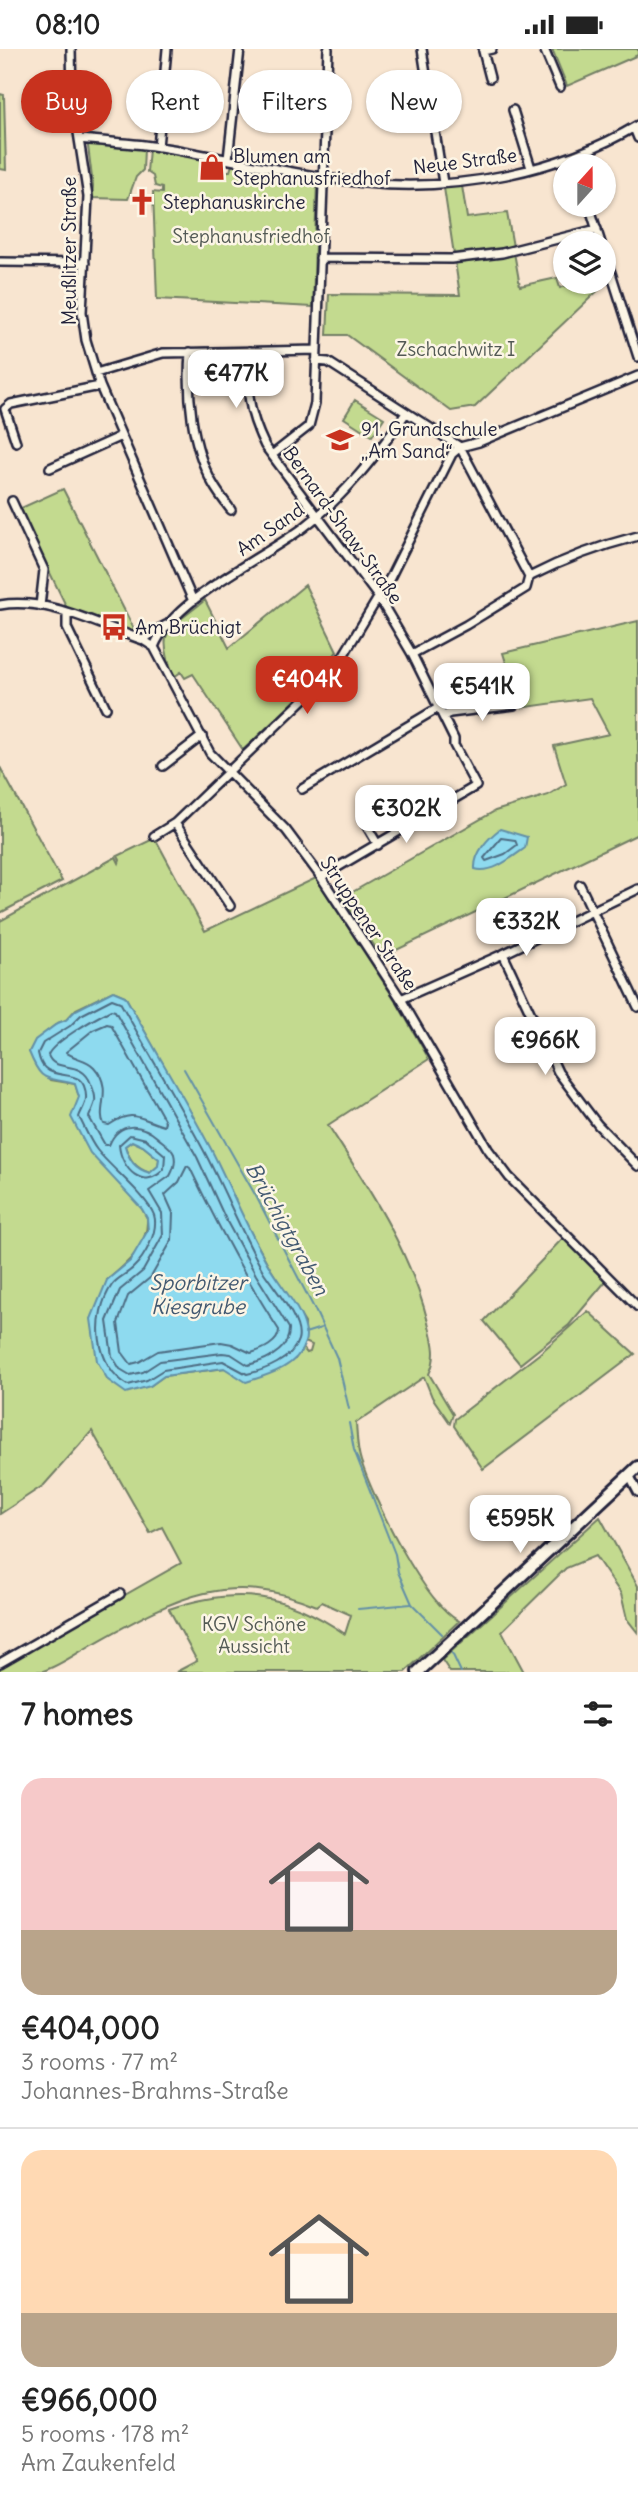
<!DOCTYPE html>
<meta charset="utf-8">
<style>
body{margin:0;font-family:Delius,sans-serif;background:#f6f6f6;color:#222;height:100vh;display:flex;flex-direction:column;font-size:26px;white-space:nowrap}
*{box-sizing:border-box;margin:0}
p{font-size:23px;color:#767676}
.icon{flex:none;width:38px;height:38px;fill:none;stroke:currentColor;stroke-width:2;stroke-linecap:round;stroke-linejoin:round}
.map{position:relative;height:1623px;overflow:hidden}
.side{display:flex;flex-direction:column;background:#fff;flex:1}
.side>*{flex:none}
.hud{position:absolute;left:21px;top:21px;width:597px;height:63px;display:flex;gap:14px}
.needle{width:46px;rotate:21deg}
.tools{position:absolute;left:553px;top:105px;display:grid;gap:14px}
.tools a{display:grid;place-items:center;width:63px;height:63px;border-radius:50%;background:#fff;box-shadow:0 2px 5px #0004;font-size:35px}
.price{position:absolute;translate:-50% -60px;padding:0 16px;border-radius:14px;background:#fff;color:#222;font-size:23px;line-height:46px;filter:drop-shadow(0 2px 4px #0008)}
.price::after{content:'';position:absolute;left:50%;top:42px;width:21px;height:16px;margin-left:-10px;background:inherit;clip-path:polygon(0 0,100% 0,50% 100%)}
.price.current{background:#c8321e;color:#fff}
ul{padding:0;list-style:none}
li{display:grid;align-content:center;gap:14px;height:371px;padding:0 21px}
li+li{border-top:2px solid #e0e0e0}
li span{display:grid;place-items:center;height:217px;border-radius:21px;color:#555}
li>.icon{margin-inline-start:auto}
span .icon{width:126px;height:126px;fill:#fffc;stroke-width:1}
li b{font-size:30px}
h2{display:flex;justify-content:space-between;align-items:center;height:84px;padding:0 21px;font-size:30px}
.chip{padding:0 24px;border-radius:32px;background:#fff;box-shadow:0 2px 5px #0004;font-size:24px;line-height:63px}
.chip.current{background:#c8321e;color:#fff}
.status{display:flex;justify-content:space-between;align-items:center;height:49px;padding:0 35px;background:#fff;direction:ltr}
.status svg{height:19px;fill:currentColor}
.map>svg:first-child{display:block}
.green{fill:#c3da8f;stroke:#727e65;stroke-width:2;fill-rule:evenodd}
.water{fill:#8edaef;stroke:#6390a7;stroke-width:2;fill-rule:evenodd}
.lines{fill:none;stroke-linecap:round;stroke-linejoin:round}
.shore{stroke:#4d6c83;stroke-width:2}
.stream{stroke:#6390a7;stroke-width:2}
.street-casing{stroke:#22223b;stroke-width:12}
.secondary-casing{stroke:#22223b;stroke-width:16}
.street{stroke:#fcf5e5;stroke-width:7}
.secondary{stroke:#fcf5e5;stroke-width:10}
.labels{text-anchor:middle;stroke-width:5;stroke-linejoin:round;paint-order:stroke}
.poi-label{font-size:19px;fill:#22223b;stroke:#fcf5e5;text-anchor:start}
.street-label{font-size:19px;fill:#22223b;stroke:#fcf5e5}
.park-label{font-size:19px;fill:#525954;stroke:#fcf5e5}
.water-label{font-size:21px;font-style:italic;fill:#425971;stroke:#fcf5e5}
</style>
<div class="status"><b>08:10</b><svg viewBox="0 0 49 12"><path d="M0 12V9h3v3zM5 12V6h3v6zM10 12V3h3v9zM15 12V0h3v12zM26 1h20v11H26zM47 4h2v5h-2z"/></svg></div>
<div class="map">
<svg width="638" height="1623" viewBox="0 0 638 1623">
<rect width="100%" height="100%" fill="#f8e5d0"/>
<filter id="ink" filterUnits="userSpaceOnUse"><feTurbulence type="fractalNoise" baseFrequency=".0143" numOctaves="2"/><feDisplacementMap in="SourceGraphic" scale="14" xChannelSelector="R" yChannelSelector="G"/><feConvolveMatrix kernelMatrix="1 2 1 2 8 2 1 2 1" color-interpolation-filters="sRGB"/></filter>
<g filter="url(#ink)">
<path class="green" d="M552,0h86v6l-71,31z
M0,45l4,1 2,75 -6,-1z
M89,95l55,5 -1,21 -7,7 -8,22 -36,-1 1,-12 -5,-40z
M149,100l60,11v4l8,2 3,5h10l2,-6 85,15 -4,127 -156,-8 -4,-107 9,1v-5l-7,-2 -2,-10 -6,-4z
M462,137l5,32 40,-5 13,73 37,-8 3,10 19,-6h25v-9l3,9 -132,125 -24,4 -104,-76h-20l2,-41 131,1 -16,-107z
M355,351l29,18 -12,18 -28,-18z
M63,440l73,144 -69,-25 -48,-99z
M305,536l32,66 -17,26 -77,73 -50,-76 -8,4 -4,-6 -7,5c-19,-50 -6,-46 31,-77l24,48z
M638,572v213l-256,123 -40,-59 153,-87 53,-16 18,-11 -12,-38 55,-12 -19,-36 -70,10 -17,-55z
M0,718l62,114 -62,32z
M155,789l50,93 111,-53 81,125 32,56 -101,66c41,64 81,123 100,197 5,19 10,34 1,52l24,40 -3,9 -18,-26 -8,-20 -68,46c1,13 1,26 5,38 13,39 63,142 98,160l-54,51h-229l21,-11 -28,-52c68,-23 117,-16 176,25l6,-19 -29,-13 -5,4c-91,-38 -143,-7 -222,37 -17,9 -35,23 -52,28 -12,1 -30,1 -43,1v-6l181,-103 -19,-36 -12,6 -58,-102 -48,54 -44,29v-593l116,-64 3,6 1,-3 -2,-4zM113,942l12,5 86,154 29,63 30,55 35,55v19l7,3 -2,7 -3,1 -5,-6 -7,12 -131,17 -14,10 -43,-106c20,-16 42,-35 40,-62l-68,-121 -4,-13 -24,-4 -22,-28 7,-12 22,-17 8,-3 10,-11z
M132,1092l11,5 16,13 -1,7 -8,7c-15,-5 -20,-13 -25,-27z
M563,1189l43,43 -37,44 -49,39 -36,-43z
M588,1262l47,43 -152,115 -29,-43 1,-7 84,-65z
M600,1468l38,69v47l-11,-14 -6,-25 -26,-38 -29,12 -64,63 22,41h-74l-8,-12z"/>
<path class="water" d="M500,780l27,8 -2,11c-14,10 -33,26 -50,21 -1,-16 13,-31 25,-40z
M113,942l12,5c28,51 59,101 86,153 20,39 36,80 59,119 11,19 42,52 35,74 -7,25 -37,33 -59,40l-22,-14 -60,8 -14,10 -24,7 -18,-13 -11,-19 -6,-42 16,-39 23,-19 18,-31 -1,-12 -5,-9 -52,-56 -19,-36 8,-20 -4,-13c-30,-8 -33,0 -46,-32l6,-12 23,-17 8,-3 10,-10zM132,1092l11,5 16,13 -1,7 -8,7c-15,-4 -21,-13 -25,-27z"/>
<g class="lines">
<path class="shore" d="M501,789l14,2 2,5 -12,9 -19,7 -2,-3z
M112,950l8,3c28,50 57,99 84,149 21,40 37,81 59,120 10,16 41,51 35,69 -6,20 -33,30 -51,34l-24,-13 -60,9 -16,10 -19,5c-33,-19 -37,-69 -16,-100 5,-7 15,-11 21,-17 12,-11 26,-37 21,-53 -7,-19 -43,-47 -57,-65 -7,-9 -12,-22 -18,-33 2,-6 8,-14 7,-21 -1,-29 -27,-15 -41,-28 -4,-3 -6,-10 -7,-15l5,-10 27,-17 11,-11z
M111,961l4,1 82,146 29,63 30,55 33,53c1,22 -22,32 -41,37l-17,-11 -9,-1 -62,8 -17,11 -13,3 -10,-6 -8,-13 -5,-35 13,-31 23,-19 20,-36 -1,-22 -13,-22 21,-15c4,-7 6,-15 4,-22 -3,-7 -10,-11 -16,-16 -17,-15 -39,-17 -49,7h-4l-16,-28c2,-5 5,-11 6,-16 1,-6 -2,-12 -4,-17 -9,-26 -37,-10 -43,-29 5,-13 49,-38 63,-45z
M107,975l4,1 54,96 -1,5c-25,-7 -30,-18 -55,-1l-5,-1c-8,-15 10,-35 -10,-57 -8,-9 -21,-8 -28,-15l27,-22z
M130,1086l16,4 19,16 -1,14c-20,23 -43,0 -45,-24z
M187,1117l3,2c27,56 55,110 89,162 0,13 -17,20 -28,23l-19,-9 -11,-2 -63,9 -19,11 -8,2 -9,-12 -4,-29 10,-27 23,-19 21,-37 1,-27 -8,-18 14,-13z"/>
<path class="stream" d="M184,1020l73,129 58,112 22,48 12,51
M305,1284l16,-5
M349,1374l5,27 41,104 3,18 14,32 30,30
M358,1560l53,-5
M452,1604l9,19"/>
<defs>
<path id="street" d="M71,0l1,45 16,103 -6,115 4,28 14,46 93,215
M422,0l21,134
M544,0l16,38
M490,29l-7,-27 9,-2
M513,61l18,58
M634,79l4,10
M80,90c27,3 54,4 80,8 69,11 136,29 205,36 91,9 194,-11 273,-58
M158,98l9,-98
M574,107l3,10
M228,110l12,-110
M589,156l12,38
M604,202l34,106
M320,209l131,1 51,-6 95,-24
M0,213l85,1
M249,302c-2,40 -2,58 16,95l114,152 33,56 42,85v6l22,41 -155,91
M190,303c-3,41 1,95 23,132 5,9 12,18 18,26
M316,312l12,1 132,85 69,130
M96,324l67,-20 154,-3
M16,393l-11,-33 6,-5 89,-18
M272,406l37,-29 6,-23 13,-354
M50,419l71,-32
M12,452l32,69 -4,36
M0,556c49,-8 98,20 143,35l11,7 56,106 76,77 35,47 80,122 87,150 21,28 129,130
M67,564v15l39,80
M143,591l12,-9 11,-6
M154,598c19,-48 107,-88 149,-119 42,-32 73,-72 103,-115
M412,605l54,-29 60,-37 3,-11c35,-18 70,-31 109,-41
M443,667l7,-3 64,-8
M163,717l39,-30
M302,740l136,-81
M399,747l15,27
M362,769l16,27
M175,774l55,83
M154,787l21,-13 149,-143 19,-24 47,-78 62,-124 8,-7 19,-5 159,-66
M580,836l58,122
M503,905l55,118 40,53 40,41
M401,950l102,-45 135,-65
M629,1426l9,17
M0,1614l120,-69"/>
<path id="secondary" d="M418,1623l220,-205"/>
</defs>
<use href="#street" class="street-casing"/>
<use href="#secondary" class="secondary-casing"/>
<use href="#street" class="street"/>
<use href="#secondary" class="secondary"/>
</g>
</g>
<defs>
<symbol id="shop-bare" viewBox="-9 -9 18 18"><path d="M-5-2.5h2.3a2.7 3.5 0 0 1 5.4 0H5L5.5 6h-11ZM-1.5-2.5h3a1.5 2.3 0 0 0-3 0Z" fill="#c8321e" stroke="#fcf5e5" stroke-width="2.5" paint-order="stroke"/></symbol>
<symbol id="church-bare" viewBox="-9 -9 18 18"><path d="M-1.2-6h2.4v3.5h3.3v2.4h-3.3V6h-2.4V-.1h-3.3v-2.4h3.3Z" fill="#c8321e" stroke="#fcf5e5" stroke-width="2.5" paint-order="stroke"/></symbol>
<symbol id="school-bare" viewBox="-9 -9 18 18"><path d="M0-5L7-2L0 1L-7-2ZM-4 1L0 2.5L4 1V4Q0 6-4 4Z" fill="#c8321e" stroke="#fcf5e5" stroke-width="2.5" paint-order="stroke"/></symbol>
<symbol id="bus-bare" viewBox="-9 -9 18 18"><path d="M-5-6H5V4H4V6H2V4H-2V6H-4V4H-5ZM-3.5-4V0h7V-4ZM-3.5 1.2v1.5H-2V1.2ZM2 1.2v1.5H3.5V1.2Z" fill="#c8321e" stroke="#fcf5e5" stroke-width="2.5" paint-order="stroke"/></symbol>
</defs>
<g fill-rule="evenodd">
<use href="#shop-bare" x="193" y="99" width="38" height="38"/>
<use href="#church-bare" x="123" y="134" width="38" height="38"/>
<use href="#school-bare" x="321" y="372" width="38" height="38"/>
<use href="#bus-bare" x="95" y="559" width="38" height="38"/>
</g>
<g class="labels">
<g class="poi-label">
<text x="233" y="114">Blumen am<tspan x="233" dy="22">Stephanusfriedhof</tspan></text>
<text x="163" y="160">Stephanuskirche</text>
<text x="361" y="387">91. Grundschule<tspan x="361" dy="22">„Am Sand“</tspan></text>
<text x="135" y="585">Am Brüchigt</text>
</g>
<g class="street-label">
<text transform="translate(465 112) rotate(-7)" y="7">Neue Straße</text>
<text transform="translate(69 202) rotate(-90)" y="7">Meußlitzer Straße</text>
<text transform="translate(343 476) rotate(54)" y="7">Bernard-Shaw-Straße</text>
<text transform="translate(270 480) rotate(-35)" y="7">Am Sand</text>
<text transform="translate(369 874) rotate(56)" y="7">Struppener Straße</text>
</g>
<g class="park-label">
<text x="251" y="194">Stephanusfriedhof</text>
<text x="456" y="307">Zschachwitz I</text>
<text x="254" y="1582">KGV Schöne<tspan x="254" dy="22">Aussicht</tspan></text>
</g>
<g class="water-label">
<text transform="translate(287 1180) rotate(61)" y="7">Brüchigtgraben</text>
<text x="198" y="1241">Sporbitzer<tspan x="198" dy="24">Kiesgrube</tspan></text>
</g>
</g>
</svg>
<div class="tools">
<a><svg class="needle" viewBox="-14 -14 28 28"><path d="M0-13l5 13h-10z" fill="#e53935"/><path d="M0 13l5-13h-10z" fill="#767676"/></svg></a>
<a><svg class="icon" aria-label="layers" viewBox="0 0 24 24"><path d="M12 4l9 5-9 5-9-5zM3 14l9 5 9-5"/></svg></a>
</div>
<b class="price" style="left:236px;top:361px">€477K</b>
<b class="price current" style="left:307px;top:667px">€404K</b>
<b class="price" style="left:482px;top:674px">€541K</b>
<b class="price" style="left:406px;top:796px">€302K</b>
<b class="price" style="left:526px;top:909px">€332K</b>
<b class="price" style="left:545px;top:1028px">€966K</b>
<b class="price" style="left:520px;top:1506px">€595K</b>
<div class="hud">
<a class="chip current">Buy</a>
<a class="chip">Rent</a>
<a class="chip">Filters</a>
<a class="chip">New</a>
</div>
</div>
<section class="side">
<h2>7 homes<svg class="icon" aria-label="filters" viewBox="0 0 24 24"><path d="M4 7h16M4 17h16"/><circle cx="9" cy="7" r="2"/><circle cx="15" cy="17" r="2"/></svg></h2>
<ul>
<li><span style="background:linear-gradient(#f6c9c9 70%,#b9a48a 0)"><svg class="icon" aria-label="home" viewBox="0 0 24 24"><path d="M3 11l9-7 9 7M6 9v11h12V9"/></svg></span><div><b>€404,000</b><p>3 rooms · 77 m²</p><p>Johannes-Brahms-Straße</p></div></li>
<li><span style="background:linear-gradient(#ffd9b3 75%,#b9a48a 0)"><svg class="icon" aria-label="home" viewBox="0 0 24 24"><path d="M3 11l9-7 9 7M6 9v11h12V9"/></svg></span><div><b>€966,000</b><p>5 rooms · 178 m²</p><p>Am Zaukenfeld</p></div></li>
</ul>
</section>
